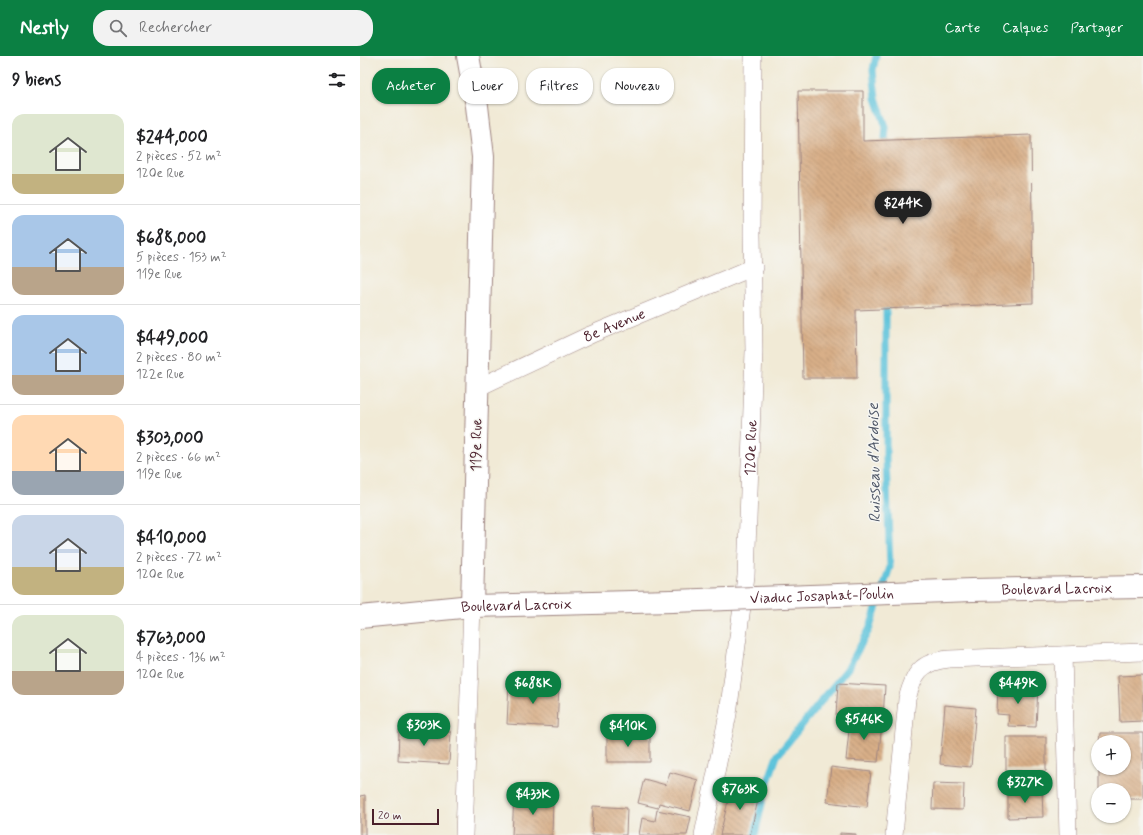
<!DOCTYPE html>
<html lang="fr">
<meta charset="utf-8">
<style>
body{margin:0;font-family:Mynerve,sans-serif;background:#f2f2f2;color:#202124;height:100vh;display:flex;flex-direction:column;font-size:15px;white-space:nowrap}
*{box-sizing:border-box;margin:0}
p{font-size:13px;color:#757577}
.icon{flex:none;width:22px;height:22px;fill:none;stroke:currentColor;stroke-width:2;stroke-linecap:round;stroke-linejoin:round}
.map{position:relative;flex:1;overflow:hidden}
.panel{display:flex;flex-direction:column;background:#fff;width:360px}
.panel>*{flex:none}
.top-card{position:absolute;left:12px;top:12px;width:380px;height:36px;display:flex;gap:8px}
.tools{position:absolute;left:731px;top:679px;display:grid;gap:8px}
.tools a{display:grid;place-items:center;width:40px;height:40px;border-radius:50%;background:#fff;box-shadow:0 1px 3px #0004;font-size:20px}
.scale{position:absolute;left:12px;bottom:10px;width:67px;box-sizing:border-box;padding-left:4px;border:2px solid #4a1f2b;border-top:0;font-size:11px;line-height:14px;white-space:nowrap;color:#4a1f2b;-webkit-text-stroke:3px #f6f6f2;paint-order:stroke}
.price{position:absolute;translate:-50% -34px;padding:0 9px;border-radius:14px;background:#0b8043;color:#fff;font-size:13px;line-height:26px;filter:drop-shadow(0 1px 2px #0008)}
.price::after{content:'';position:absolute;left:50%;top:24px;width:12px;height:9px;margin-left:-6px;background:inherit;clip-path:polygon(0 0,100% 0,50% 100%)}
.price.active{background:#222;color:#fff}
ul{padding:0;list-style:none}
li{display:flex;align-items:center;gap:12px;height:100px;padding:0 12px}
li+li{border-top:1px solid #e0e0e0}
li span{display:grid;place-items:center;flex:none;width:112px;height:80px;border-radius:12px;color:#555}
li>.icon{margin-inline-start:auto}
span .icon{width:48px;height:48px;fill:#fffc;stroke-width:1}
li b{font-size:17px}
h2{display:flex;justify-content:space-between;align-items:center;height:48px;padding:0 12px;font-size:17px}
.pill{padding:0 14px;border-radius:16px;background:#fff;box-shadow:0 1px 3px #0004;font-size:14px;line-height:36px}
.pill.active{background:#0b8043;color:#fff}
header{display:flex;align-items:center;gap:24px;box-sizing:border-box;height:56px;padding:0 20px;background:#0b8043;color:#fff}
header strong{font-size:19px}
nav{display:flex;gap:22px;margin-inline-start:auto;font-size:14px}
.search{width:280px;height:36px;background:#f2f2f2;display:flex;align-items:center;gap:10px;box-sizing:border-box;padding:0 14px;border-radius:16px;color:#757577;font-size:15px}
main{display:flex;flex:1;min-height:0}
.map>svg:first-child{display:block}
.lines{fill:none;stroke-linecap:round;stroke-linejoin:round}
.stream{stroke:#5cc2da;stroke-width:7}
.building{fill:url(#building-back-hatch)}
.street-casing{stroke:#9e8480;stroke-width:18}
.secondary-casing{stroke:#9e8480;stroke-width:24}
.primary-casing{stroke:#9e8480;stroke-width:24}
.street{stroke:#fff;stroke-width:17}
.secondary{stroke:#fff;stroke-width:22}
.primary{stroke:#fff;stroke-width:22}
.primary-bridge-casing{stroke:#9e8480;stroke-width:24;stroke-linecap:butt}
.primary-bridge{stroke:#fff;stroke-width:22}
.labels{text-anchor:middle;stroke-width:3;stroke-linejoin:round;paint-order:stroke}
.street-label{font-size:15px;fill:#4a1f2b;stroke:#f6f6f2}
.water-label{font-size:16px;font-style:italic;fill:#505868;stroke:#f6f6f2}
</style>
<header>
<strong>Nestly</strong>
<div class="search"><svg class="icon" aria-label="search" viewBox="0 0 24 24"><circle cx="10" cy="10" r="6"/><path d="M15 15l6 6"/></svg>Rechercher</div>
<nav><a>Carte</a><a>Calques</a><a>Partager</a></nav>
</header>
<main>
<section class="panel">
<h2>9 biens<svg class="icon" aria-label="filters" viewBox="0 0 24 24"><path d="M4 7h16M4 17h16"/><circle cx="9" cy="7" r="2"/><circle cx="15" cy="17" r="2"/></svg></h2>
<ul>
<li><span style="background:linear-gradient(#dfe7d0 75%,#c2b280 0)"><svg class="icon" aria-label="home" viewBox="0 0 24 24"><path d="M3 11l9-7 9 7M6 9v11h12V9"/></svg></span><div><b>$244,000</b><p>2 pièces · 52 m²</p><p>120e Rue</p></div></li>
<li><span style="background:linear-gradient(#a9c7e8 65%,#b9a48a 0)"><svg class="icon" aria-label="home" viewBox="0 0 24 24"><path d="M3 11l9-7 9 7M6 9v11h12V9"/></svg></span><div><b>$688,000</b><p>5 pièces · 153 m²</p><p>119e Rue</p></div></li>
<li><span style="background:linear-gradient(#a9c7e8 75%,#b9a48a 0)"><svg class="icon" aria-label="home" viewBox="0 0 24 24"><path d="M3 11l9-7 9 7M6 9v11h12V9"/></svg></span><div><b>$449,000</b><p>2 pièces · 80 m²</p><p>122e Rue</p></div></li>
<li><span style="background:linear-gradient(#ffd9b3 70%,#9aa5b1 0)"><svg class="icon" aria-label="home" viewBox="0 0 24 24"><path d="M3 11l9-7 9 7M6 9v11h12V9"/></svg></span><div><b>$303,000</b><p>2 pièces · 66 m²</p><p>119e Rue</p></div></li>
<li><span style="background:linear-gradient(#c9d6e8 65%,#c2b280 0)"><svg class="icon" aria-label="home" viewBox="0 0 24 24"><path d="M3 11l9-7 9 7M6 9v11h12V9"/></svg></span><div><b>$410,000</b><p>2 pièces · 72 m²</p><p>120e Rue</p></div></li>
<li><span style="background:linear-gradient(#dfe7d0 70%,#b9a48a 0)"><svg class="icon" aria-label="home" viewBox="0 0 24 24"><path d="M3 11l9-7 9 7M6 9v11h12V9"/></svg></span><div><b>$763,000</b><p>4 pièces · 136 m²</p><p>120e Rue</p></div></li>
</ul>
</section>
<div class="map">
<svg width="783" height="779" viewBox="0 0 783 779">
<defs>
<pattern id="building-back-hatch" width="6" height="6" patternUnits="userSpaceOnUse"><rect width="6" height="6" fill="#d8af88"/><path d="M-1 5l2 2M0 0l6 6M5-1l2 2" fill="none" stroke="#b18e6f"/></pattern>
</defs>
<rect width="100%" height="100%" fill="#f6f6f2"/>
<filter id="ink" filterUnits="userSpaceOnUse"><feTurbulence type="fractalNoise" baseFrequency=".025" numOctaves="2"/><feDisplacementMap in="SourceGraphic" scale="8" xChannelSelector="R" yChannelSelector="G"/><feConvolveMatrix kernelMatrix="1 2 1 2 8 2 1 2 1" color-interpolation-filters="sRGB"/></filter>
<filter id="wash" filterUnits="userSpaceOnUse"><feTurbulence type="fractalNoise" baseFrequency=".012" numOctaves="4" result="noise"/><feDisplacementMap in="SourceGraphic" scale="16" xChannelSelector="R" yChannelSelector="G"/><feGaussianBlur stdDeviation="0.9" result="paint"/><feColorMatrix in="noise" values="0 0 0 0 0 0 0 0 0 0 0 0 0 0 0 0 0 1.4 0 .05"/><feComposite in="paint" operator="in"/></filter>
<g filter="url(#wash)">
<rect width="100%" height="100%" fill="#f1ead6"/>
<g class="lines">
<path class="stream" d="M516,0l-3,14 3,28 10,29 -2,23
M395,779l10,-45 12,-34 71,-88 21,-38 21,-63 -4,-108v-159"/>
</g>
<g id="blocks">
<path class="building" d="M438,35h65v50l168,-6 2,168 -177,7 1,68h-54z
M783,619v46l-23,1 -2,-46z
M149,627l50,3 -2,41 -50,-3z
M478,627l47,3 -2,33 -47,-4z
M638,629l40,1 -2,41 -28,-1 1,-11 -12,-1z
M585,649l31,3 -5,59 -31,-3z
M490,664l32,3 -4,39 -32,-2z
M39,674l52,2 -2,32 -51,-3z
M740,677h43v66h-19v-9h-25v-22h25v-26h-25z
M247,679h43v27h-43z
M646,681h40v34h-40z
M471,711l40,5 -4,35 -40,-5z
M310,716l28,8 -8,31 -31,-8 -1,5 -20,-5 6,-24 22,6z
M573,727l31,1 -1,26 -31,-1z
M372,728l28,7 -10,44h-30z
M682,733l1,28 -35,1v-28z
M5,739v40h-5v-39z
M154,740l39,2 -1,37h-40z
M233,750l34,2 -1,27h-34z
M297,754l34,7 -4,18h-48l3,-17 13,3z
M480,777l16,1v1h-16z"/>
</g>
</g>
<g filter="url(#ink)">
<use href="#blocks" fill-opacity="0" stroke="#9e8480" stroke-width="1"/>
<g class="lines">
<defs>
<g id="street">
<path id="s1" d="M117,332l113,-53 164,-68"/>
<path d="M703,599l5,180"/>
<path d="M104,779l8,-229"/>
<path id="s2" d="M343,779l25,-121 18,-138 8,-225 -2,-117 1,-178"/>
<path d="M534,779l13,-136c7,-26 13,-37 42,-40l194,-7"/>
</g>
<path id="secondary" d="M108,0l9,50 6,51 -11,449"/>
<g id="primary">
<path id="s3" d="M612,534l171,-3"/>
<path id="s4" d="M0,561l112,-11 200,-5"/>
</g>
</defs>
<use href="#street" class="street-casing"/>
<use href="#secondary" class="secondary-casing"/>
<use href="#primary" class="primary-casing"/>
<use href="#street" class="street"/>
<use href="#secondary" class="secondary"/>
<use href="#primary" class="primary"/>
<defs>
<g id="primary-bridge">
<path id="s5" d="M312,545l300,-11"/>
</g>
</defs>
<use href="#primary-bridge" class="primary-bridge-casing"/>
<use href="#primary-bridge" class="primary-bridge"/>
</g>
</g>
<g class="labels">
<g class="street-label">
<text dy="5" stroke="none"><textPath href="#s1" startOffset="151">8e Avenue</textPath></text>
<text transform="translate(116 389) rotate(-89)" y="5">119e Rue</text>
<text dy="5" stroke="none"><textPath href="#s2" startOffset="391">120e Rue</textPath></text>
<text dy="5" stroke="none"><textPath href="#s3" startOffset="85">Boulevard Lacroix</textPath></text>
<text dy="5" stroke="none"><textPath href="#s5" startOffset="150">Viaduc Josaphat-Poulin</textPath></text>
<text dy="5" stroke="none"><textPath href="#s4" startOffset="157">Boulevard Lacroix</textPath></text>
</g>
<g class="water-label">
<text transform="translate(513 407) rotate(-91)" y="6">Ruisseau d'Ardoise</text>
</g>
</g>
</svg>
<div class="tools">
<a>+</a>
<a>−</a>
</div>
<div class="scale">20 m</div>
<b class="price active" style="left:543px;top:169px">$244K</b>
<b class="price" style="left:173px;top:649px">$688K</b>
<b class="price" style="left:658px;top:649px">$449K</b>
<b class="price" style="left:504px;top:685px">$546K</b>
<b class="price" style="left:64px;top:691px">$303K</b>
<b class="price" style="left:268px;top:692px">$410K</b>
<b class="price" style="left:665px;top:748px">$327K</b>
<b class="price" style="left:380px;top:755px">$763K</b>
<b class="price" style="left:173px;top:760px">$433K</b>
<div class="top-card">
<a class="pill active">Acheter</a>
<a class="pill">Louer</a>
<a class="pill">Filtres</a>
<a class="pill">Nouveau</a>
</div>
</div>
</main>
